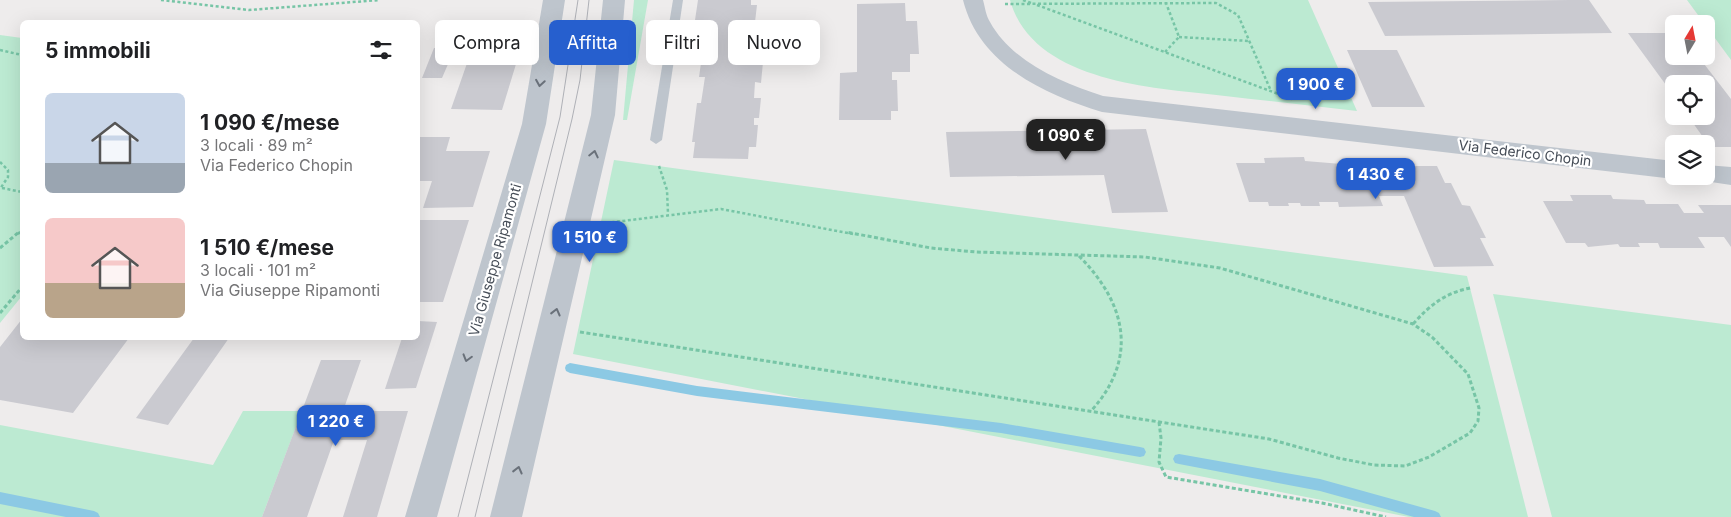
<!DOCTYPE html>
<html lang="it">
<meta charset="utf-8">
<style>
body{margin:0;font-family:Inter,sans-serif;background:#f2f2f2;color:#202124;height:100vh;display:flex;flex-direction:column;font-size:19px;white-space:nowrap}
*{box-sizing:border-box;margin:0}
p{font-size:16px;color:#757577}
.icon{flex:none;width:28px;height:28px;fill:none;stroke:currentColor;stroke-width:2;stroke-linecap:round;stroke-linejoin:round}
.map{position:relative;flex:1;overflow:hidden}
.side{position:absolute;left:20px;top:20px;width:400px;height:320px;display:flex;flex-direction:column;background:#fff;border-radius:8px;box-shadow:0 5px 20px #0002}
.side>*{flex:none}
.top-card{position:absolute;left:435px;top:20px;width:475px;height:45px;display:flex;gap:10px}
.needle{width:32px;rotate:10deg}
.buttons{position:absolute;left:1665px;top:15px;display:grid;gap:10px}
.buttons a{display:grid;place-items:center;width:50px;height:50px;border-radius:8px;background:#fff;box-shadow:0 5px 20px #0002;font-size:25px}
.price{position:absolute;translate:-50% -42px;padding:0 11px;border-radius:10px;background:#265fce;color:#fff;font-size:16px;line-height:32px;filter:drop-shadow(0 1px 2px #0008)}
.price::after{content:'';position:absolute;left:50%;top:30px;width:15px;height:11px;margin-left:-8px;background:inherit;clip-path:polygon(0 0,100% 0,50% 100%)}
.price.current{background:#222;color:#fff}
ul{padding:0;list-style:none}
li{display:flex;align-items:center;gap:15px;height:125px;padding:0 25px}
li span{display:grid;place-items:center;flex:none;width:140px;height:100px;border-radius:8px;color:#555}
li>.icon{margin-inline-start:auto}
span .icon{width:60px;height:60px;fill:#fffc;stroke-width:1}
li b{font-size:21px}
h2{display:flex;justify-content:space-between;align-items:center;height:60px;padding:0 25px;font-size:21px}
.pill{padding:0 18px;border-radius:8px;background:#fff;box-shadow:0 5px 20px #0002;font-size:18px;line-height:45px}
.pill.current{background:#265fce;color:#fff}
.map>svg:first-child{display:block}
.green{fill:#bcead2}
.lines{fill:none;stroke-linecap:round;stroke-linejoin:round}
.stream{fill:#8cc9e4;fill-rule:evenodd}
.building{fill:#cacad0}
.path-far1{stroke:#77c5a6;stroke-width:2.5;stroke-dasharray:3 2.5;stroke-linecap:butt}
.path{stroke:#77c5a6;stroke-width:3;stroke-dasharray:4 2.5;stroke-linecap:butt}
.service{fill:#bec5cd;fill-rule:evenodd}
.minor{fill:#bec5cd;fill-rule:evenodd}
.tertiary{fill:#bec5cd;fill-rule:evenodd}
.tram{stroke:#aeb0b6;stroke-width:1}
.oneway{stroke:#6a717a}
.labels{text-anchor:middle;stroke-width:4.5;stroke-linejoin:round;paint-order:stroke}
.street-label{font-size:14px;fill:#464d57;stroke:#fff}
</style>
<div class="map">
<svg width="1731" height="517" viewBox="0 0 1731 517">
<rect width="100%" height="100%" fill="#eeecec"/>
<path class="green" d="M634,0h14l-21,120h-4z
M1010,0h298l49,111c-44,-5 -88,-10 -132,-15 -70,-8 -192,-13 -215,-96z
M1687,0h44v60z
M0,35l22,3v258l-22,27z
M614,160l853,116 61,241h-119l-836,-163z
M1493,294l238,31v192h-179z
M243,411h59l-40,106h-262v-92l213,40z"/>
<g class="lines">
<path class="stream" d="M570,363l127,23 304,37 139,24 4,1 2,4 -2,4 -4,1 -139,-24 -304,-37 -127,-23 -4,-2 -1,-3 1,-3z
M1179,454l141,25 115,32 4,2 2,4h-27l-94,-26 -141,-27 -4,-1 -2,-4 2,-4z
M0,492l94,19 4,2 2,4h-34l-66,-13z"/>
</g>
<path class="building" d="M698,0h53v5h6l-2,17h-6l-1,9h12l-1,6h7l-2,19h-6l-1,6h6l-2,21 -6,-1 -1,16h7l-2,20h-5v7h4l-2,22h-7l-1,12 -55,-1 2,-16h-3l5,-39h4l4,-26h-6l5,-35h5l2,-10h-14l2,-12h-4z
M1570,0h19l23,33 -227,3 -17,-34z
M905,3l1,18h11l2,33h-9v18h-18v8h5l1,31h-7v9h-52l1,-47 17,-1v-68z
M1628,33h46v23h24l33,43v48h-21l-22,-31h18v-32h-32v12z
M434,48h21l-13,30h-20z
M472,49l48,2 -18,59 -51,-1z
M1347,50h50l28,57h-53z
M1146,129l22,83 -56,1 -8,-38 -154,2 -4,-45z
M418,137h32l-4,14h44l-17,56 -50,1 9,-27h-14z
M1304,157l1,4 61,5 4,8h20l-4,-8h51l8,17h6l11,22 8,1 16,32h-6l14,28 -60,1 -30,-71h-25l4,10 -44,1 -1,-5h-19l1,4h-19l-1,-3h-12l1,3h-20l-1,-4h-19l-13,-39h29l-1,-5z
M1570,195h41l2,4 31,1 2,4h32l6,9h20l-6,-8h33v42l-7,-10h-26l7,11h-45l-2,-5h-20l2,4h-20l-2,-3 -30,3 -3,-4h-19l-23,-42h30z
M418,220h51l-26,82h-25z
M22,319v19h107l-56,75 -73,-13v-53z
M418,321l19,1 -21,66 -31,1 17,-51h16z
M194,338h35l-61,87 -32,-7z
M321,360h40l-18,51h65l-31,106h-34l24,-77h-33l-27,77h-45z"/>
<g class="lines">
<path class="path-far1" d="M161,0l88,10 131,-10
M1023,0l8,3
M1005,4l211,-1 22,12 33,76
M1037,5l255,94
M1179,37l70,4
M0,50l22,5
M1165,52l14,-15 -13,-34
M0,162l8,8v7l-8,12
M659,166l8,24 1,24
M2,188l20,4
M606,223l115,-14 132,25
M18,234l4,-4"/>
<path class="path" d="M0,248l19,-16
M1079,256c47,47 60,102 12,155
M0,313l22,-26
M1413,324c17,-19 32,-31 57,-36
M580,332l689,107 69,19 36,7 31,1 24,-9 41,-24 8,-12 1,-13 -11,-34 -36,-37 -19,-13 -193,-56 -75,-11 -169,-5 -45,-4 -85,-16
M1159,422l2,16 -2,24 7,15 156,26 64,14"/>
<path class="service" d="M673,0h10l-21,140 -6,4 -6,-4z"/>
<path class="minor" d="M963,0h20c2,7 3,16 7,22 22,40 72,61 113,74l571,65v15h8l-8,3 -572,-67c-59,-18 -123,-48 -139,-112z
M1706,165l25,2v18l-33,-5 -2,-4h10z"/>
<path class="tertiary" d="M543,0h22l-19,124 -109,393h-32l117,-393z
M603,0h22l-10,115 -93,402h-32l101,-402z"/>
<path class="tram" d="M458,517l102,-400 18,-117
M475,517l97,-398 8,-39 9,-80"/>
</g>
<defs><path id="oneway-chevron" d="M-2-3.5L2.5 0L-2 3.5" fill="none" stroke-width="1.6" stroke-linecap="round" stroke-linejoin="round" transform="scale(1.25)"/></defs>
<g class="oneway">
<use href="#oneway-chevron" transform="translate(540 83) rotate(99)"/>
<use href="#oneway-chevron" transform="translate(594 154) rotate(-77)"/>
<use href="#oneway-chevron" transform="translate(556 312) rotate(-76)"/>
<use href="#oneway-chevron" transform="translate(467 358) rotate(106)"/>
<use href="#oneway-chevron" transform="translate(518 470) rotate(-76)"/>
</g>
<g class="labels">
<g class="street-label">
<text transform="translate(1525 153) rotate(7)" y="5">Via Federico Chopin</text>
<text transform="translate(495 260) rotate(-74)" y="5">Via Giuseppe Ripamonti</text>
</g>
</g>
</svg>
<div class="buttons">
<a><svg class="needle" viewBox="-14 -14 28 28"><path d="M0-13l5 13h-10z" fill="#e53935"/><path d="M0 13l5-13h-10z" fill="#757577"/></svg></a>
<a><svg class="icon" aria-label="locate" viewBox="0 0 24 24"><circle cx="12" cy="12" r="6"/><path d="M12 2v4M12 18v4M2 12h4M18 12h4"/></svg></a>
<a><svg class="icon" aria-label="layers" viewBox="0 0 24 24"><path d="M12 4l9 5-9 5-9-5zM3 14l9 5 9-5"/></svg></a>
</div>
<b class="price" style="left:1316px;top:110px">1 900 €</b>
<b class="price current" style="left:1066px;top:161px">1 090 €</b>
<b class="price" style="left:1376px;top:200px">1 430 €</b>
<b class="price" style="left:590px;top:263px">1 510 €</b>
<b class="price" style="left:336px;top:447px">1 220 €</b>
<div class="top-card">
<a class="pill">Compra</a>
<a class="pill current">Affitta</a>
<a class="pill">Filtri</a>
<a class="pill">Nuovo</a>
</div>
<section class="side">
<h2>5 immobili<svg class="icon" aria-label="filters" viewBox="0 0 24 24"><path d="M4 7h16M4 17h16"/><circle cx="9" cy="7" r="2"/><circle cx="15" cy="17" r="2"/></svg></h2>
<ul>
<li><span style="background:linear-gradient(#c9d6e8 70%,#9aa5b1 0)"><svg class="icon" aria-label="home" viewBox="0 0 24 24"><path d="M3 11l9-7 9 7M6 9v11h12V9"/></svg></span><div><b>1 090 €/mese</b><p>3 locali · 89 m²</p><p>Via Federico Chopin</p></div></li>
<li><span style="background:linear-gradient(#f6c9c9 65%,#b9a48a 0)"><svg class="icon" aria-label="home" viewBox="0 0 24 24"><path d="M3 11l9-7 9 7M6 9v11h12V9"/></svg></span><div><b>1 510 €/mese</b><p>3 locali · 101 m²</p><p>Via Giuseppe Ripamonti</p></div></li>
</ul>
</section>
</div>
